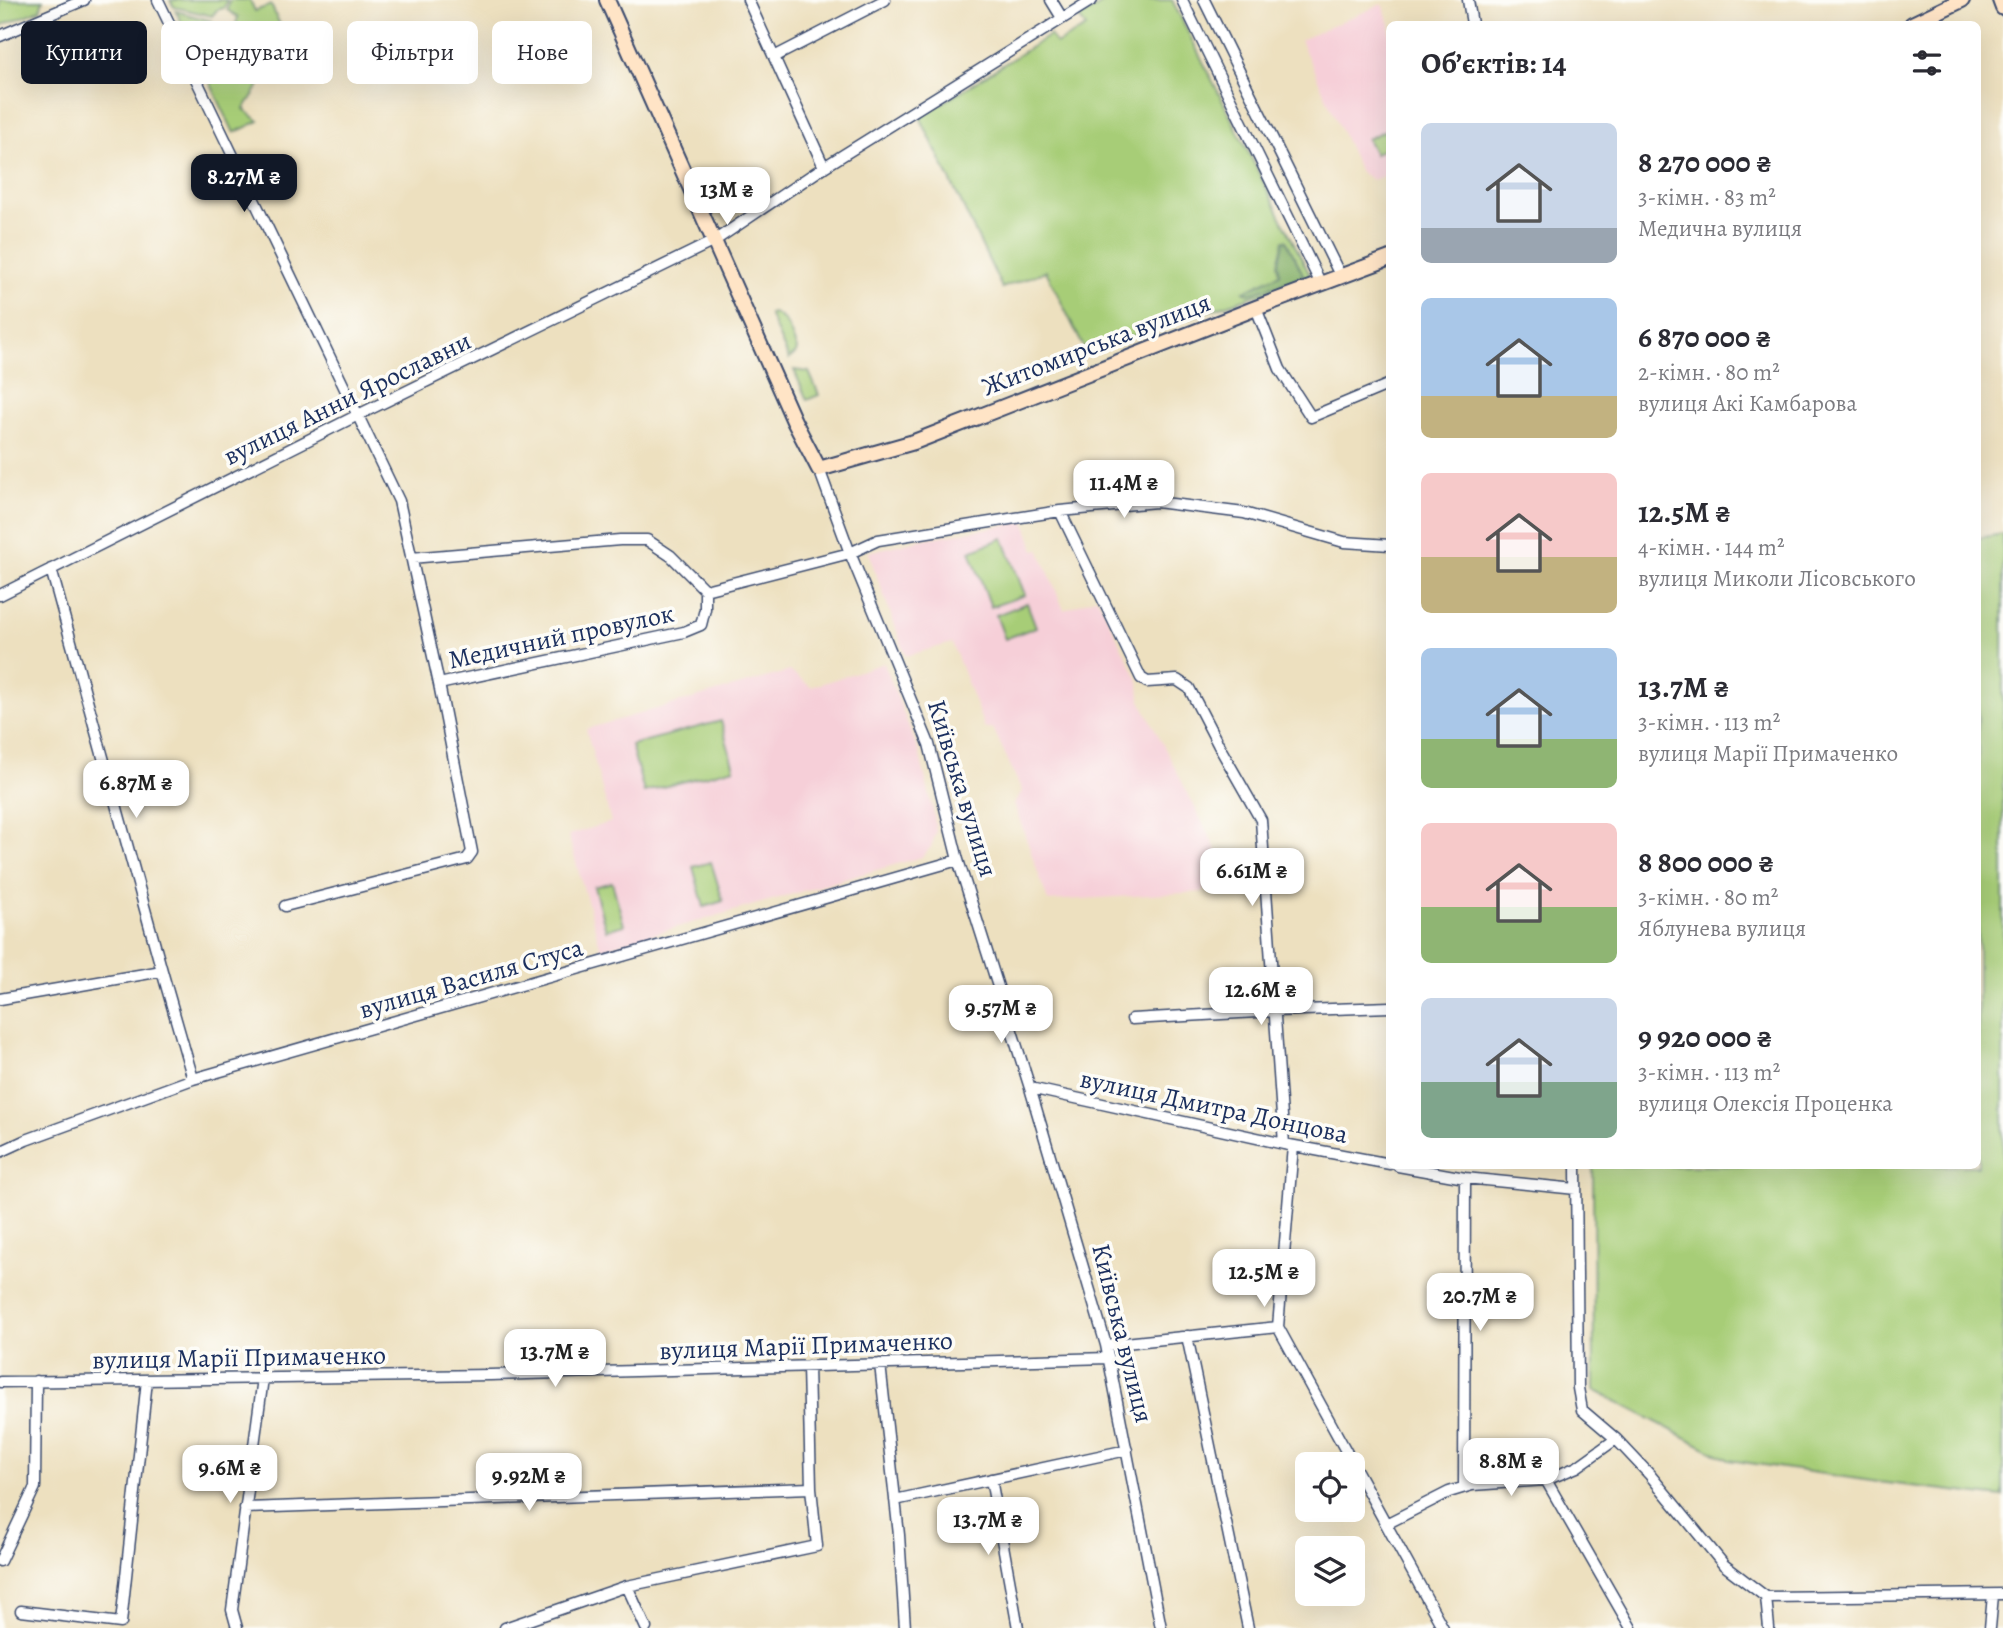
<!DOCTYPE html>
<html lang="uk">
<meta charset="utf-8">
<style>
body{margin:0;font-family:Alegreya,serif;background:#f7f7f7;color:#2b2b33;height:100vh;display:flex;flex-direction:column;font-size:26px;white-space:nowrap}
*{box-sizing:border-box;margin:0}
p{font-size:23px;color:#7c7c81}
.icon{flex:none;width:38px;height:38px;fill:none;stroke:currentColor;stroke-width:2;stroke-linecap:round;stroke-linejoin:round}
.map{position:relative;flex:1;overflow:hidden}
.side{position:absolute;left:1386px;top:21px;width:595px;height:1148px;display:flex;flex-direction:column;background:#fff;border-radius:10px;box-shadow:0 7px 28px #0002}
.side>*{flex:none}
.hud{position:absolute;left:21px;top:21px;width:665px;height:63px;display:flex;gap:14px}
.tools{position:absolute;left:1295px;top:1452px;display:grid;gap:14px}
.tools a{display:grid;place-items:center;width:70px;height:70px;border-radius:10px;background:#fff;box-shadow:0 7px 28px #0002;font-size:35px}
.price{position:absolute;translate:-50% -60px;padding:0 16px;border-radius:14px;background:#fff;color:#222;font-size:23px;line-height:46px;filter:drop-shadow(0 2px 4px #0008)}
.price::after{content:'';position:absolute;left:50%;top:42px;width:21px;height:16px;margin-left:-10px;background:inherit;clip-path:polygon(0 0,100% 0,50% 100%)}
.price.on{background:#111827;color:#fff}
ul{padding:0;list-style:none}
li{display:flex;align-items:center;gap:21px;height:175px;padding:0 35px}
li span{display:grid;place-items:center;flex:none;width:196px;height:140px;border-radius:10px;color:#555}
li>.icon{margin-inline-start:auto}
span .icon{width:84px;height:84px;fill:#fffc;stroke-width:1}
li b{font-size:30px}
h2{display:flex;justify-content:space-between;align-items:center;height:84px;padding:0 35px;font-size:30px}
.tag{padding:0 24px;border-radius:10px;background:#fff;box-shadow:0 7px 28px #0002;font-size:24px;line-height:63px}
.tag.on{background:#111827;color:#fff}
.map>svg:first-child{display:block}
.built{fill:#f6cfd8}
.green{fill:#a7cd77;stroke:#617e6a;stroke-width:2}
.forest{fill:#85b068;stroke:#507063;stroke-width:2}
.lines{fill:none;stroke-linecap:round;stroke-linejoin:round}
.street-casing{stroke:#3a4a6d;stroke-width:13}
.secondary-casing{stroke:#3a4a6d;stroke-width:18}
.street{stroke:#fff;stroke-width:10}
.secondary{stroke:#ffe4c6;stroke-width:14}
.labels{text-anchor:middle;stroke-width:7;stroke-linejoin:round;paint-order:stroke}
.street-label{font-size:26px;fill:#1b2f5e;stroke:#fdfcf7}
</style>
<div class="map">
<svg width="2003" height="1628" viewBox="0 0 2003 1628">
<rect width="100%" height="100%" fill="#fdfcf7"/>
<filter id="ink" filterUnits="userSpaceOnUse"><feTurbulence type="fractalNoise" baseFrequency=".0143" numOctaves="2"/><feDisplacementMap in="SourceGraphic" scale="14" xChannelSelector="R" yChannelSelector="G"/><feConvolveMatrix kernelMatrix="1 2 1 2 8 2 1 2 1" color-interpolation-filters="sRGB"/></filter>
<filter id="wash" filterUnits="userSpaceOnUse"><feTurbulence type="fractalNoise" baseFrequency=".00686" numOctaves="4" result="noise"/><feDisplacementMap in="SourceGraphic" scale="28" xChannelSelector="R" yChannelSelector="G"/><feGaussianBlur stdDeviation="1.57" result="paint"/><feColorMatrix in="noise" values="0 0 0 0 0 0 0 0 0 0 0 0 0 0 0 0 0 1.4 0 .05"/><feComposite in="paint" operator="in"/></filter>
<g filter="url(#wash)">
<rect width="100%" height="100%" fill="#ede0bf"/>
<path class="built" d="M1382,4l8,20 -1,150 -16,6 -13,-8 -60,-132z
M1025,522l10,28 4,-1 25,61 33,-13 42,85 1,17 80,158 -18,35 -154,9 -34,-97 8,-13 -29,-63 -8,1 -33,-86 -46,13 -38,-104 50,-12z
M884,663l36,92 14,60 2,17 -5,15 -9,10 -321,92 -33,-114 43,-13 -25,-93 204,-58 21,16z"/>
<path class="green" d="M0,0h43l-3,10 -40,16z
M170,0h57l-3,8 -7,2 -5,6 -38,-9z
M230,0h20l5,11 16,-6 17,37 -44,67 15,12 -25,12 -58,-122 36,10 5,10 10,2 8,-6 3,-10 -11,-7z
M1108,0h64l139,277 -225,75 -40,-81 -44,17 -82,-171 130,-82 6,9 30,-17 -7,-9z
M1388,129l1,4v13l-14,8 -8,-15z
M773,313c15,5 18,22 24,36l-1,4 -7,6 -20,-45z
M794,370l15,2 10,23 -12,5z
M2003,534v963l-125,-15 -149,-22 -135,-70 -1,-224h385v-628z
M1003,538l22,57 -34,12 -21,-56z
M1027,603l9,24 -31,12 -9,-24z
M721,721l13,47 -90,24 -13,-47z
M711,862l12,39 -19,6 -11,-40z
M612,882l12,43 -18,5 -12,-43z"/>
<path class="forest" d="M1284,240h2l18,36 -55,18 -5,-3 36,-17 -2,-10z"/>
</g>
<g filter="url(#ink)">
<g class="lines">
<defs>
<path id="street" d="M158,0l241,501 40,183 33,168 -5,7 -182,47
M748,0l76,167
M1051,0l11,18
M1182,0l139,284
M1204,0l137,277
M1468,0l4,24
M0,36l84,-36
M774,57l111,-57
M1256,308l24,61 31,48 79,-33
M819,469l31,84 79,191 29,116 72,228 76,257 55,283
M1060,511l81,167 6,4 30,-2 12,8 31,60 41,72 23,324
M411,558l209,-18h27l24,16 34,34v19l-4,16 -17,7 -245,52
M51,569l111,402 31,108
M705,590l145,-37 28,-13 182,-29 96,-9 88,11 100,29 46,3
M0,595l358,-180 356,-174 110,-74 268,-167
M0,999l162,-28
M1132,1019l143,-8 115,-4
M1030,1088l254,56 106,20
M0,1152l26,-12 167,-61 765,-219
M1398,1166l67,12 111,11
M1576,1166l2,222 4,22 34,29 34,36 74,90 42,32 237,-3
M1278,1327l165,301
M1187,1336l61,292
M1106,1345l172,-18 15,-181
M880,1364l19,171 6,93
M0,1382l490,-7 619,-17
M991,1479l27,149
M1546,1480l85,148
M1464,1487l1,-309
M895,1500l232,-50
M245,1508l566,-20
M1386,1524l63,-32 23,-7 74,-5 31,-13 39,-28
M0,1561l35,-74 1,-106
M627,1586l19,42
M1766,1597l3,31
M21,1611l100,12 26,-243
M237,1628l-5,-18 31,-232
M505,1628l122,-42 190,-40 -6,-58 -3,-122
M1990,1628l3,-33"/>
<path id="secondary" d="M607,0l187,421 25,48 95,-27 342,-134 134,-50
M2000,0l3,8
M1912,24l50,-24"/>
</defs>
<use href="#street" class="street-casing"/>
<use href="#secondary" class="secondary-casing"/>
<use href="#street" class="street"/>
<use href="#secondary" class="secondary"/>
</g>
</g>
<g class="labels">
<g class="street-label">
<text transform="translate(1096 344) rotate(-21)" y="9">Житомирська вулиця</text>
<text transform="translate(347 398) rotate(-26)" y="9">вулиця Анни Ярославни</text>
<text transform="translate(561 636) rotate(-12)" y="9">Медичний провулок</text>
<text transform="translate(963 788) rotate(73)" y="9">Київська вулиця</text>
<text transform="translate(471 978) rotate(-16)" y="9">вулиця Василя Стуса</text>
<text transform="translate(1214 1106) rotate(12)" y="9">вулиця Дмитра Донцова</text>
<text transform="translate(1123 1333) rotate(76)" y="9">Київська вулиця</text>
<text transform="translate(806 1345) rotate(-2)" y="9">вулиця Марії Примаченко</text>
<text transform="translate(239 1357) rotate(-1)" y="9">вулиця Марії Примаченко</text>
</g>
</g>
</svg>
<div class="tools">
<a><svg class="icon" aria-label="locate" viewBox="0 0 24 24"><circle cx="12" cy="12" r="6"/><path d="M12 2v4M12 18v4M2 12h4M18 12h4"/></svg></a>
<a><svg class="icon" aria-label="layers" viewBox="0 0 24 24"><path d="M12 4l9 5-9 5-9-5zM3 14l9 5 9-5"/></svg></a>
</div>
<b class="price on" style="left:244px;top:214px">8.27M ₴</b>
<b class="price" style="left:727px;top:227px">13M ₴</b>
<b class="price" style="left:1124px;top:520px">11.4M ₴</b>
<b class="price" style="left:136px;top:820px">6.87M ₴</b>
<b class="price" style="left:1252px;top:908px">6.61M ₴</b>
<b class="price" style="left:1261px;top:1027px">12.6M ₴</b>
<b class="price" style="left:1001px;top:1045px">9.57M ₴</b>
<b class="price" style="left:1264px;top:1309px">12.5M ₴</b>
<b class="price" style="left:1480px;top:1333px">20.7M ₴</b>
<b class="price" style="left:555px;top:1389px">13.7M ₴</b>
<b class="price" style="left:1511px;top:1498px">8.8M ₴</b>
<b class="price" style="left:230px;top:1505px">9.6M ₴</b>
<b class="price" style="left:529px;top:1513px">9.92M ₴</b>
<b class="price" style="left:988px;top:1557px">13.7M ₴</b>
<div class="hud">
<a class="tag on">Купити</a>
<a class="tag">Орендувати</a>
<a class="tag">Фільтри</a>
<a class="tag">Нове</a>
</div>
<section class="side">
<h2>Об’єктів: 14<svg class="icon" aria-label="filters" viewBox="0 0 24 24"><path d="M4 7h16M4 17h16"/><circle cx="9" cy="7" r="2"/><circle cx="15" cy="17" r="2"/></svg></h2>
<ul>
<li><span style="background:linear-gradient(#c9d6e8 75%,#9aa5b1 0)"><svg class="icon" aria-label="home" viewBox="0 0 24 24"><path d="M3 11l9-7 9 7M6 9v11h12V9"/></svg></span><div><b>8 270 000 ₴</b><p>3-кімн. · 83 m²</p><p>Медична вулиця</p></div></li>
<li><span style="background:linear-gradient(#a9c7e8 70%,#c2b280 0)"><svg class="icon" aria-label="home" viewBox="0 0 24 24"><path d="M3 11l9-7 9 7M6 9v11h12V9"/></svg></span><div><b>6 870 000 ₴</b><p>2-кімн. · 80 m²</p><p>вулиця Акі Камбарова</p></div></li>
<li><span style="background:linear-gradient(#f6c9c9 60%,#c2b280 0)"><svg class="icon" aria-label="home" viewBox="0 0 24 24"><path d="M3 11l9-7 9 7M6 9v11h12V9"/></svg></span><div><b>12.5M ₴</b><p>4-кімн. · 144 m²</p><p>вулиця Миколи Лісовського</p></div></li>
<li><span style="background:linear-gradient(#a9c7e8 65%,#8fb573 0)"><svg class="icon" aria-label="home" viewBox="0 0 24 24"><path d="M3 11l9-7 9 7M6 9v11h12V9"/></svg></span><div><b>13.7M ₴</b><p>3-кімн. · 113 m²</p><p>вулиця Марії Примаченко</p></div></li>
<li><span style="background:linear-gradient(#f6c9c9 60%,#8fb573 0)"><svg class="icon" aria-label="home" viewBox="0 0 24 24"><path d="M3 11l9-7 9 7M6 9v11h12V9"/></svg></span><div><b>8 800 000 ₴</b><p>3-кімн. · 80 m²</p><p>Яблунева вулиця</p></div></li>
<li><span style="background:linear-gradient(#c9d6e8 60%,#7fa58c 0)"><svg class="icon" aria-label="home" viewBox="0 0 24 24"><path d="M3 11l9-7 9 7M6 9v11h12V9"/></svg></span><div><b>9 920 000 ₴</b><p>3-кімн. · 113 m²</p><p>вулиця Олексія Проценка</p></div></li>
</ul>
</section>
</div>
